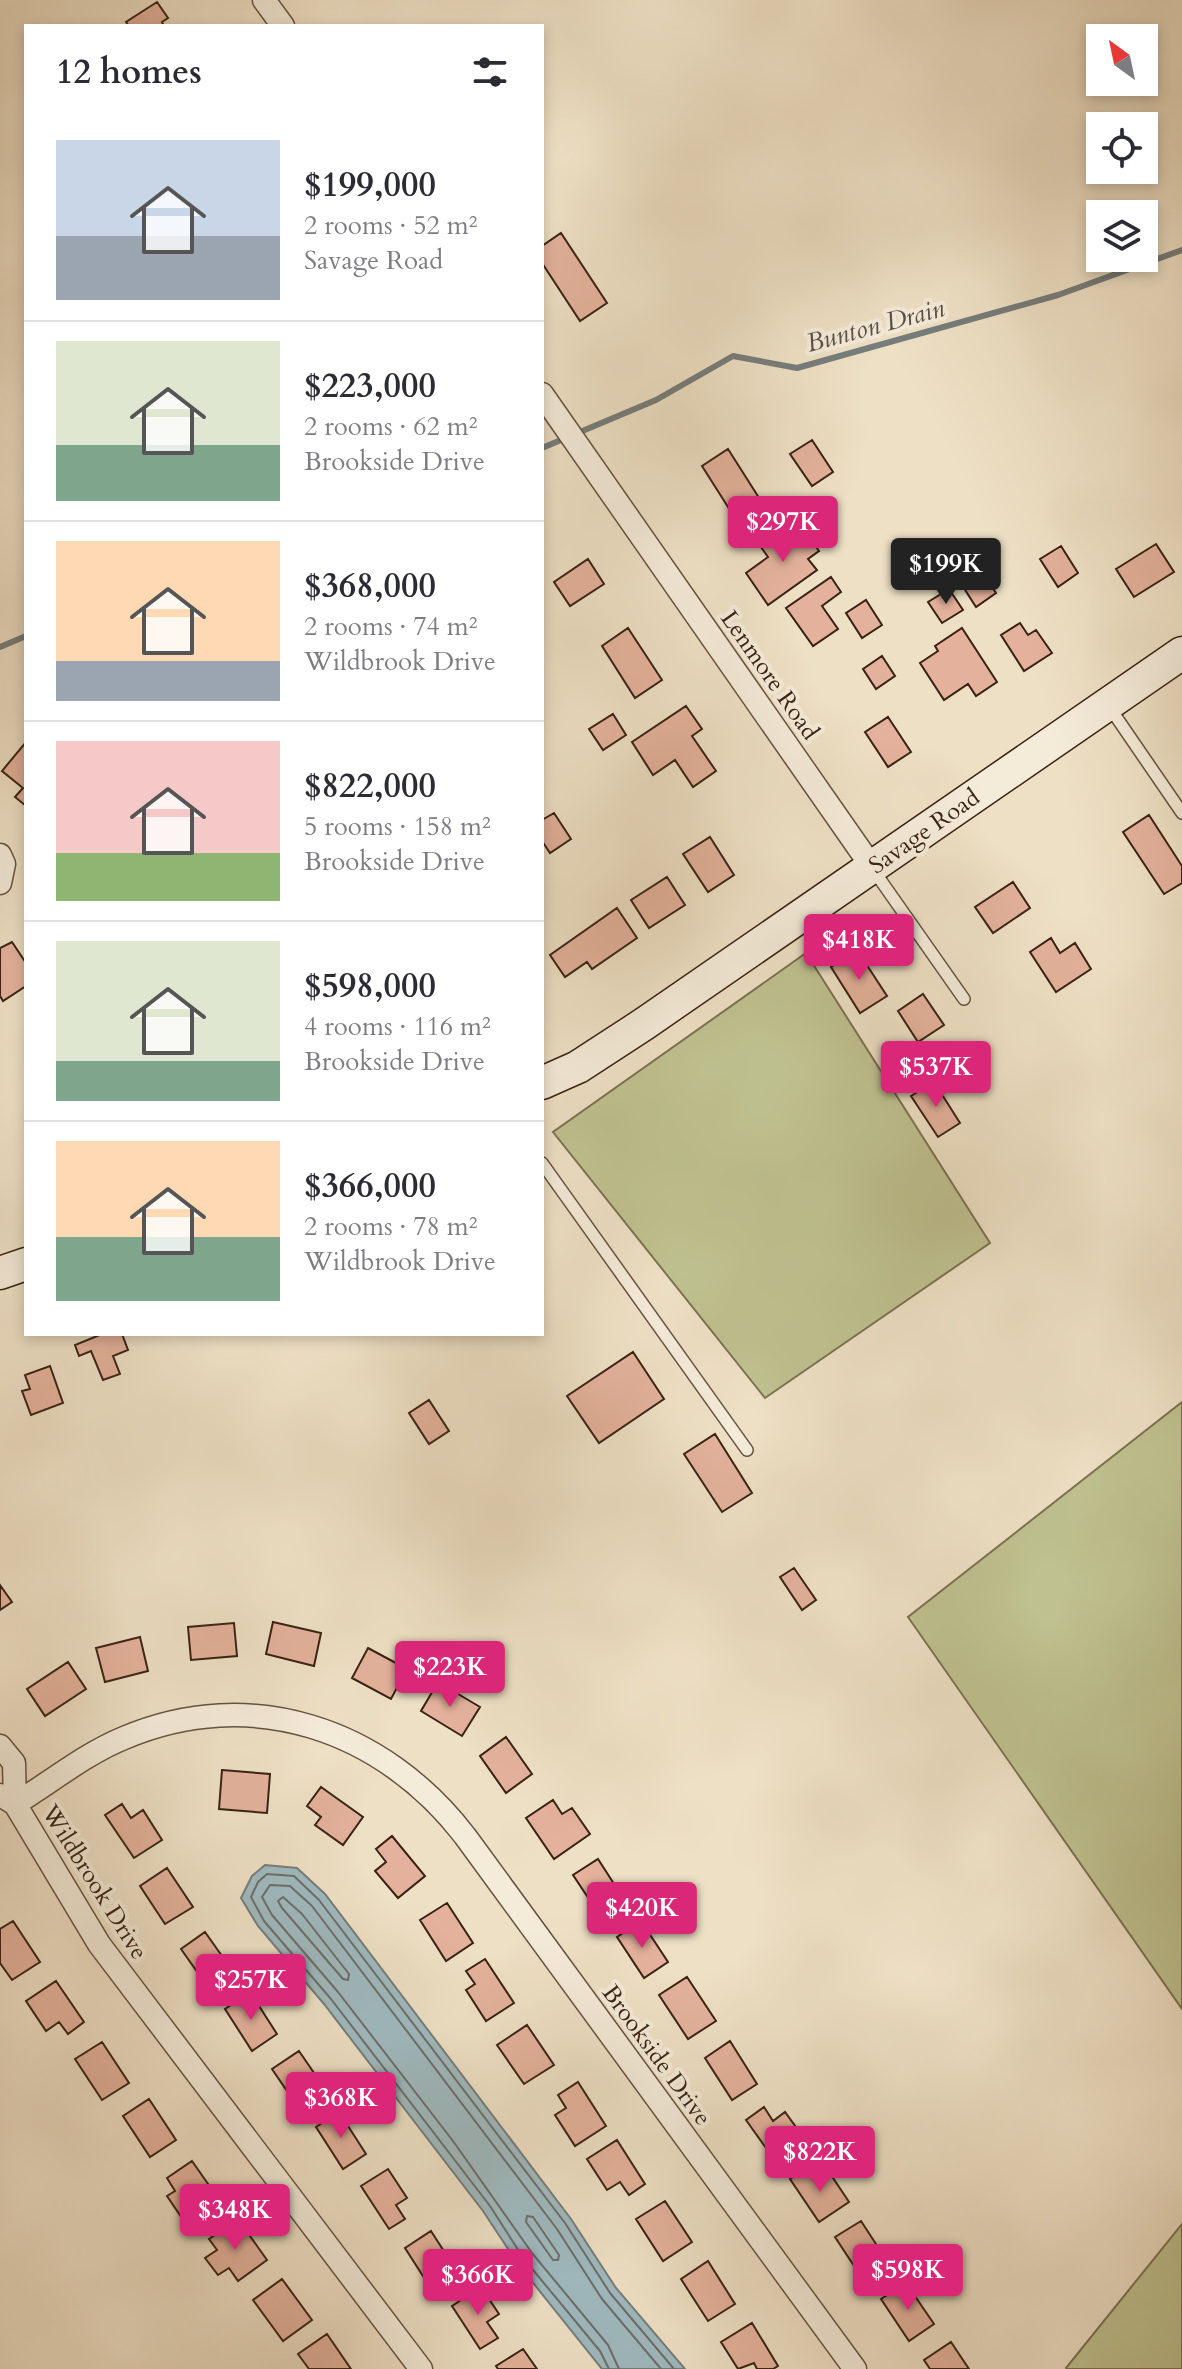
<!DOCTYPE html>
<meta charset="utf-8">
<style>
body{margin:0;font-family:Cardo,serif;background:#f7f7f7;color:#2b2b33;height:100vh;display:flex;flex-direction:column;font-size:30px;white-space:nowrap}
*{box-sizing:border-box;margin:0}
p{font-size:26px;color:#7c7c81}
.icon{flex:none;width:44px;height:44px;fill:none;stroke:currentColor;stroke-width:2;stroke-linecap:round;stroke-linejoin:round}
.map{position:relative;flex:1;overflow:hidden}
.details{position:absolute;left:24px;top:24px;width:520px;height:1312px;display:flex;flex-direction:column;background:#fff;border-radius:0px;box-shadow:0 4px 12px #0003}
.details>*{flex:none}
.needle{width:52px;rotate:327deg}
.fabs{position:absolute;left:1086px;top:24px;display:grid;gap:16px}
.fabs a{display:grid;place-items:center;width:72px;height:72px;border-radius:0px;background:#fff;box-shadow:0 4px 12px #0003;font-size:40px}
.price{position:absolute;translate:-50% -68px;padding:0 18px;border-radius:8px;background:#db2777;color:#fff;font-size:26px;line-height:52px;filter:drop-shadow(0 2px 4px #0008)}
.price::after{content:'';position:absolute;left:50%;top:48px;width:24px;height:18px;margin-left:-12px;background:inherit;clip-path:polygon(0 0,100% 0,50% 100%)}
.price.on{background:#222;color:#fff}
ul{padding:0;list-style:none}
li{display:flex;align-items:center;gap:24px;height:200px;padding:0 32px}
li+li{border-top:2px solid #e1e1e2}
li span{display:grid;place-items:center;flex:none;width:224px;height:160px;border-radius:0px;color:#555}
li>.icon{margin-inline-start:auto}
span .icon{width:96px;height:96px;fill:#fffc;stroke-width:1}
li b{font-size:34px}
h2{display:flex;justify-content:space-between;align-items:center;height:96px;padding:0 32px;font-size:34px}
.map>svg:first-child{display:block}
.green{fill:#bfc190;stroke:#7c7252;stroke-width:2}
.water{fill:#9fbac0;stroke:#767d7b;stroke-width:2}
.lines{fill:none;stroke-linecap:round;stroke-linejoin:round}
.shore{stroke:#6c6e6a;stroke-width:2}
.stream{stroke:#767d7b;stroke-width:6}
.building{fill:#e4b29c;stroke:#392214;stroke-width:2}
.lane-casing{stroke:#665240;stroke-width:14}
.street-casing{stroke:#665240;stroke-width:25}
.secondary-casing{stroke:#392214;stroke-width:35}
.lane{stroke:#f4ebd9;stroke-width:11}
.street{stroke:#f4ebd9;stroke-width:22}
.secondary{stroke:#f4ebd9;stroke-width:32}
.labels{text-anchor:middle;stroke-width:8;stroke-linejoin:round;paint-order:stroke}
.street-label{font-size:24px;fill:#392214;stroke:#f4ebd9}
.water-label{font-size:26px;font-style:italic;fill:#585048;stroke:#f4ebd9}
</style>
<div class="map">
<svg width="1182" height="2369" viewBox="0 0 1182 2369">
<rect width="100%" height="100%" fill="#eee0c5"/>
<filter id="stains"><feTurbulence type="fractalNoise" baseFrequency=".0025" numOctaves="4"/><feColorMatrix values="0 0 0 0 .2 0 0 0 0 .09 0 0 0 0 .02 0 0 0 .5 -.17"/></filter>
<radialGradient id="worn" r=".72"><stop offset=".6" stop-color="#630" stop-opacity="0"/><stop offset="1" stop-color="#630" stop-opacity=".3"/></radialGradient>
<path class="green" d="M806,953l184,290 -225,155 -212,-266z
M1182,1402v607l-274,-392z
M1182,2224v145h-115l-1,-1z"/>
<path class="water" d="M265,1865l32,3 28,26 246,325 45,69 69,81h-83l-84,-105 -35,-53 -159,-207 -66,-78 -17,-28 11,-22z"/>
<g class="lines">
<path class="shore" d="M283,1897l19,17 47,60 -1,6 -5,-1 -61,-71 -4,-7z
M527,2216l6,1 26,38 -1,5h-5l-27,-38z
M609,2369l-9,-18 -76,-92 -34,-53 -159,-207 -67,-78 -13,-24 7,-15 9,-8 27,2 25,24 246,323 45,70 64,76
M619,2369l-11,-24 -76,-92 -79,-112 -115,-149 -66,-77 -10,-18 8,-12 20,1 22,20 245,323 45,70 59,70"/>
<path class="stream" d="M542,448l114,-48 77,-44 64,12 261,-73 124,-45
M0,647l26,-11"/>
</g>
<path class="building" d="M157,2l11,16 -6,4 2,4h-35l-3,-4z
M561,233l46,70 -27,18 -38,-58v-17z
M812,440l21,32 -21,14 -22,-32z
M728,449l33,52 -26,17 -33,-52z
M783,525l12,17 12,-8 12,17 -11,8 9,11 -49,35 -22,-32 22,-16 -10,-14z
M1156,544l18,28 -40,25 -18,-28z
M1061,546l17,27 -20,14 -18,-28z
M588,559l16,25 -34,22 -16,-24z
M982,572l14,21 -20,14 -14,-22z
M831,577l10,15 -19,14 16,23 -25,17 -27,-38z
M949,589l14,21 -21,13 -14,-21z
M866,600l16,25 -20,13 -16,-25z
M1020,623l8,12 8,-5 16,23 -28,18 -23,-36z
M628,628l34,52 -27,18 -33,-52z
M962,628l35,54 -21,14 -8,-12 -24,16 -24,-37 18,-12 -3,-5z
M882,656l13,20 -19,13 -13,-20z
M686,706l16,23 -10,7 24,35 -23,16 -18,-27 -22,15 -21,-33z
M613,714l13,21 -23,15 -14,-21z
M888,717l23,35 -23,15 -23,-35z
M26,742v64l-11,-9 8,-9 -21,-17z
M554,813l17,26 -21,14 -8,-12v-21z
M1149,815l33,51v17l-18,11 -41,-62z
M710,837l24,38 -26,17 -25,-38z
M667,877l18,28 -36,23 -18,-28z
M1013,882l17,26 -37,25 -18,-26z
M617,908l20,30 -45,31 -5,-7 -22,15 -15,-22z
M1051,938l9,15 15,-10 16,26 -35,23 -26,-40z
M12,942l14,21v23l-23,15 -3,-5v-48z
M857,950l30,46 -27,17 -29,-46z
M923,994l21,31 -26,17 -20,-31z
M934,1082l26,41 -22,14 -27,-41z
M102,1334h20l6,16 -15,6 7,18 -17,6 -12,-29 -12,5 -4,-11z
M633,1352l31,47 -65,44 -32,-47z
M50,1366l13,37 -32,12 -9,-24 8,-2 -5,-14z
M429,1400l20,31 -20,13 -20,-31z
M715,1434l37,59 -30,19 -38,-58z
M794,1568l22,32 -14,10 -22,-33z
M0,1585l12,17 -12,8z
M273,1622l48,11 -7,33 -48,-12z
M234,1623l3,33 -46,4 -3,-33z
M140,1637l8,34 -43,11 -9,-34z
M368,1648l39,21 -16,30 -39,-21z
M68,1662l18,27 -41,27 -18,-27z
M438,1682l42,25 -18,29 -41,-25z
M506,1737l26,37 -26,19 -26,-37z
M222,1770l48,4 -3,39 -48,-4z
M321,1787l42,30 -20,28 -28,-20 6,-8 -14,-11z
M553,1800l9,14 10,-6 18,26 -36,25 -28,-41z
M122,1804l9,14 12,-8 19,30 -28,18 -29,-43z
M392,1836l33,40 -27,22 -23,-27 11,-9 -10,-13z
M598,1859l27,42 -24,16 -28,-42z
M167,1868l26,39 -28,17 -25,-38z
M447,1903l26,40 -27,18 -26,-41z
M13,1921l27,41 -28,18 -12,-17v-34z
M641,1921l27,41 -24,16 -27,-41z
M205,1932l29,41 -24,17 -29,-41z
M485,1959l29,44 -28,18 -20,-31 9,-6 -9,-13z
M687,1977l29,44 -28,18 -29,-44z
M56,1981l28,41 -16,12 -9,-12 -13,9 -20,-30z
M250,1992l27,42 -25,17 -27,-42z
M527,2025l27,40 -30,19 -27,-39z
M730,2041l27,43 -25,16 -27,-42z
M102,2042l27,41 -27,17 -27,-41z
M299,2051l26,38 -27,18 -26,-38z
M578,2082l28,44 -31,20 -20,-31 11,-7 -8,-13z
M149,2099l27,41 -26,17 -27,-41z
M764,2107l9,14 12,-9 21,29 -30,21 -30,-42z
M339,2112l27,42 -23,15 -27,-42z
M617,2140l28,44 -16,11 -9,-13 -13,8 -20,-31z
M192,2161l28,40 -34,23 -19,-28 8,-5 -8,-13z
M388,2169l19,29 -11,7 9,14 -16,10 -28,-43z
M806,2169l9,13 14,-10 20,30 -30,20 -29,-43z
M665,2201l27,41 -29,19 -27,-42z
M238,2219l29,41 -29,21 -9,-13 -11,7 -13,-17 12,-8 -8,-11z
M861,2221l28,43 -25,17 -29,-44z
M431,2231l25,39 -26,17 -25,-39z
M708,2261l27,43 -27,17 -27,-42z
M282,2279l30,41 -29,21 -30,-41z
M906,2283l28,41 -25,17 -28,-42z
M481,2287l18,27 -12,8 11,16 -18,11 -28,-43z
M752,2323l26,43 -5,3h-16l-3,-6 -16,6 -17,-27z
M327,2334l24,35h-42l-11,-15z
M951,2342l18,27h-39l-6,-9z
M523,2349l14,20h-39l-2,-3z"/>
<g class="lines">
<defs>
<path id="lane" d="M1110,708l72,105
M872,868l92,131
M542,1163l205,287"/>
<path id="street" d="M264,0l19,26
M542,394l330,473
M0,855l4,9 -4,19
M0,1746l14,17 1,41
M0,1795l15,9 84,140 322,425
M15,1804c36,-22 70,-50 109,-66 127,-54 259,-9 341,98l390,533"/>
<path id="secondary" d="M542,1083l36,-16 66,-43 538,-371
M0,1273l26,-9"/>
</defs>
<use href="#lane" class="lane-casing"/>
<use href="#street" class="street-casing"/>
<use href="#secondary" class="secondary-casing"/>
<use href="#lane" class="lane"/>
<use href="#street" class="street"/>
<use href="#secondary" class="secondary"/>
</g>
<g class="labels">
<g class="street-label">
<text transform="translate(770 675) rotate(55)" y="8">Lenmore Road</text>
<text transform="translate(924 831) rotate(-35)" y="8">Savage Road</text>
<text transform="translate(95 1882) rotate(58)" y="8">Wildbrook Drive</text>
<text transform="translate(657 2055) rotate(54)" y="8">Brookside Drive</text>
</g>
<g class="water-label">
<text transform="translate(875 325) rotate(-15)" y="9">Bunton Drain</text>
</g>
</g>
<rect width="100%" height="100%" filter="url(#stains)"/>
<rect width="100%" height="100%" fill="url(#worn)"/>
</svg>
<div class="fabs">
<a><svg class="needle" viewBox="-14 -14 28 28"><path d="M0-13l5 13h-10z" fill="#e53935"/><path d="M0 13l5-13h-10z" fill="#7c7c81"/></svg></a>
<a><svg class="icon" aria-label="locate" viewBox="0 0 24 24"><circle cx="12" cy="12" r="6"/><path d="M12 2v4M12 18v4M2 12h4M18 12h4"/></svg></a>
<a><svg class="icon" aria-label="layers" viewBox="0 0 24 24"><path d="M12 4l9 5-9 5-9-5zM3 14l9 5 9-5"/></svg></a>
</div>
<b class="price" style="left:783px;top:564px">$297K</b>
<b class="price on" style="left:946px;top:606px">$199K</b>
<b class="price" style="left:859px;top:982px">$418K</b>
<b class="price" style="left:936px;top:1109px">$537K</b>
<b class="price" style="left:450px;top:1709px">$223K</b>
<b class="price" style="left:642px;top:1950px">$420K</b>
<b class="price" style="left:251px;top:2022px">$257K</b>
<b class="price" style="left:341px;top:2140px">$368K</b>
<b class="price" style="left:820px;top:2194px">$822K</b>
<b class="price" style="left:235px;top:2252px">$348K</b>
<b class="price" style="left:908px;top:2312px">$598K</b>
<b class="price" style="left:478px;top:2317px">$366K</b>
<section class="details">
<h2>12 homes<svg class="icon" aria-label="filters" viewBox="0 0 24 24"><path d="M4 7h16M4 17h16"/><circle cx="9" cy="7" r="2"/><circle cx="15" cy="17" r="2"/></svg></h2>
<ul>
<li><span style="background:linear-gradient(#c9d6e8 60%,#9aa5b1 0)"><svg class="icon" aria-label="home" viewBox="0 0 24 24"><path d="M3 11l9-7 9 7M6 9v11h12V9"/></svg></span><div><b>$199,000</b><p>2 rooms · 52 m²</p><p>Savage Road</p></div></li>
<li><span style="background:linear-gradient(#dfe7d0 65%,#7fa58c 0)"><svg class="icon" aria-label="home" viewBox="0 0 24 24"><path d="M3 11l9-7 9 7M6 9v11h12V9"/></svg></span><div><b>$223,000</b><p>2 rooms · 62 m²</p><p>Brookside Drive</p></div></li>
<li><span style="background:linear-gradient(#ffd9b3 75%,#9aa5b1 0)"><svg class="icon" aria-label="home" viewBox="0 0 24 24"><path d="M3 11l9-7 9 7M6 9v11h12V9"/></svg></span><div><b>$368,000</b><p>2 rooms · 74 m²</p><p>Wildbrook Drive</p></div></li>
<li><span style="background:linear-gradient(#f6c9c9 70%,#8fb573 0)"><svg class="icon" aria-label="home" viewBox="0 0 24 24"><path d="M3 11l9-7 9 7M6 9v11h12V9"/></svg></span><div><b>$822,000</b><p>5 rooms · 158 m²</p><p>Brookside Drive</p></div></li>
<li><span style="background:linear-gradient(#dfe7d0 75%,#7fa58c 0)"><svg class="icon" aria-label="home" viewBox="0 0 24 24"><path d="M3 11l9-7 9 7M6 9v11h12V9"/></svg></span><div><b>$598,000</b><p>4 rooms · 116 m²</p><p>Brookside Drive</p></div></li>
<li><span style="background:linear-gradient(#ffd9b3 60%,#7fa58c 0)"><svg class="icon" aria-label="home" viewBox="0 0 24 24"><path d="M3 11l9-7 9 7M6 9v11h12V9"/></svg></span><div><b>$366,000</b><p>2 rooms · 78 m²</p><p>Wildbrook Drive</p></div></li>
</ul>
</section>
</div>
